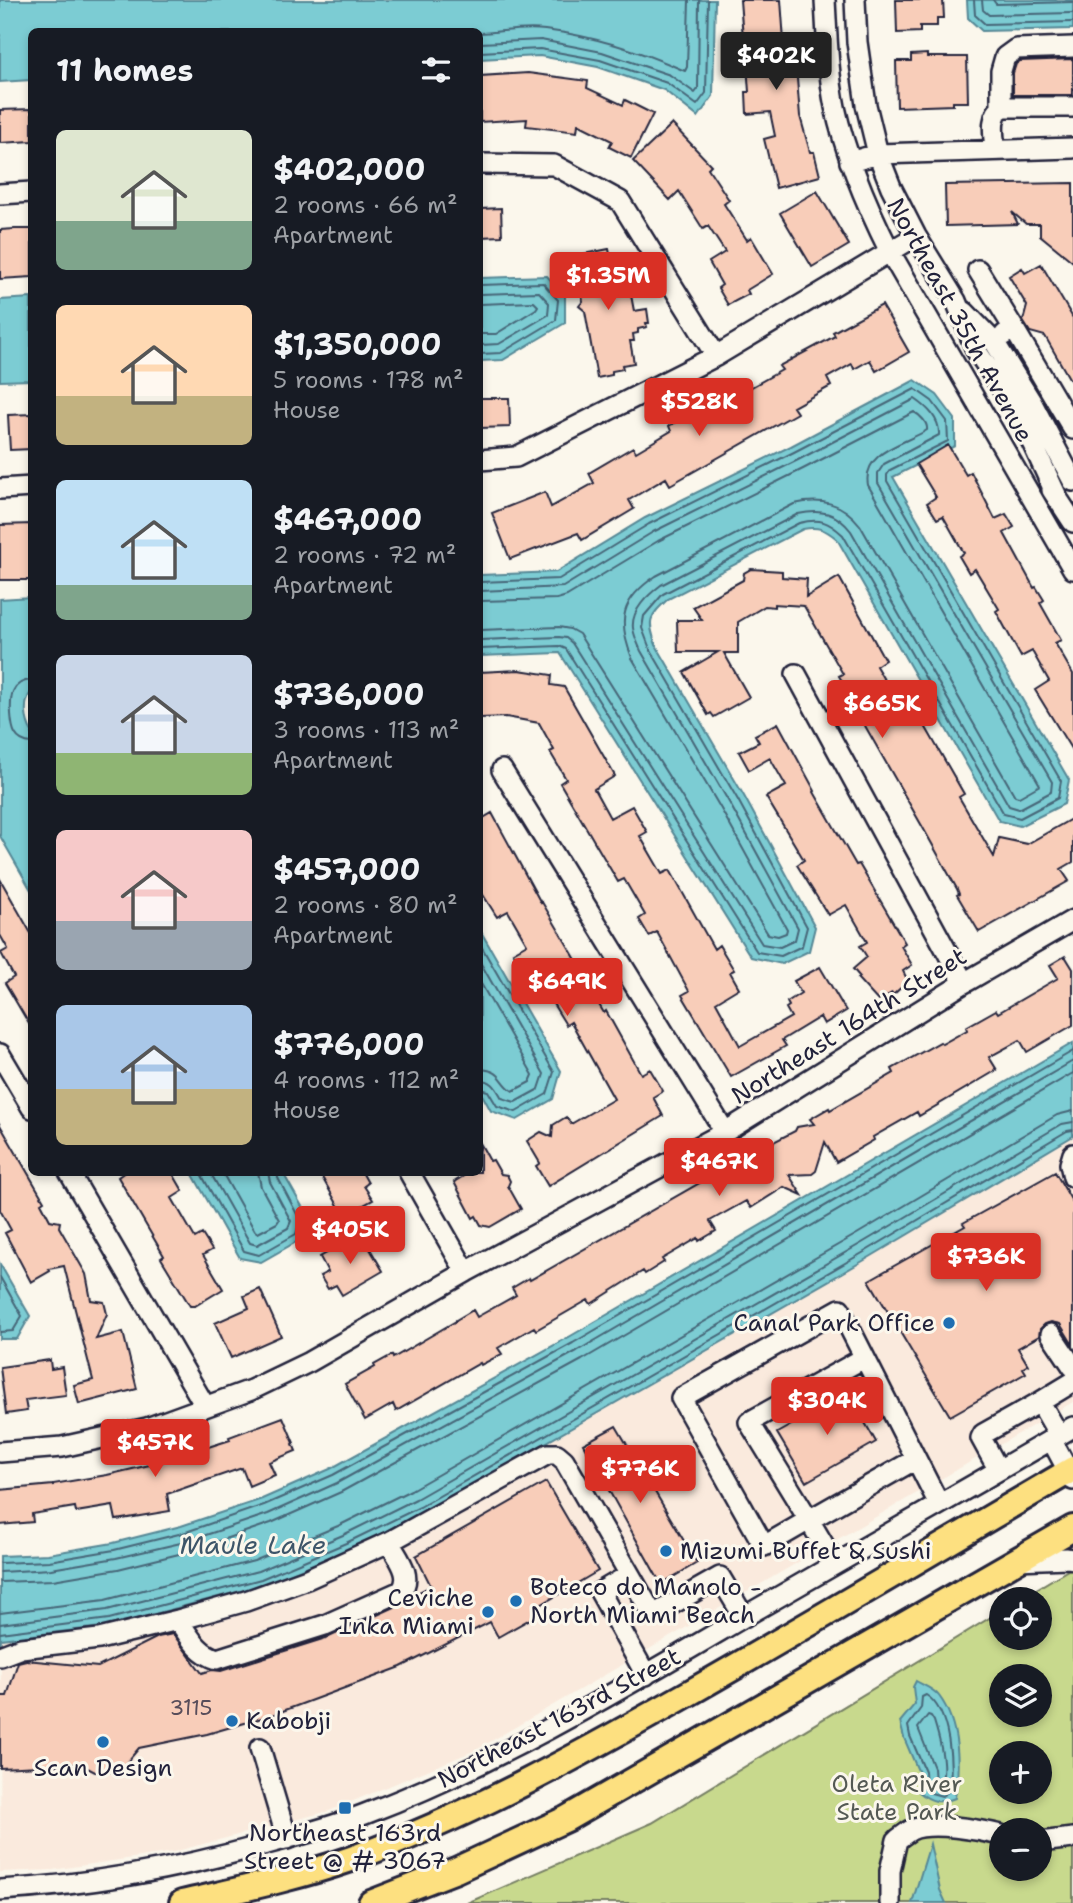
<!DOCTYPE html>
<meta charset="utf-8">
<style>
body{margin:0;font-family:"Shantell Sans",sans-serif;background:#20242c;color:#f1f3f6;height:100vh;display:flex;flex-direction:column;font-size:26px;white-space:nowrap}
*{box-sizing:border-box;margin:0}
p{font-size:23px;color:#9ea1a6}
.icon{flex:none;width:38px;height:38px;fill:none;stroke:currentColor;stroke-width:2;stroke-linecap:round;stroke-linejoin:round}
.map{position:relative;flex:1;overflow:hidden}
.side{position:absolute;left:28px;top:28px;width:455px;height:1148px;display:flex;flex-direction:column;background:#171b24;border-radius:10px;box-shadow:0 4px 10px #0003}
.side>*{flex:none}
.fabs{position:absolute;left:989px;top:1587px;display:grid;gap:14px}
.fabs a{display:grid;place-items:center;width:63px;height:63px;border-radius:50%;background:#171b24;box-shadow:0 4px 10px #0003;font-size:35px}
.price{position:absolute;translate:-50% -60px;padding:0 16px;border-radius:7px;background:#d93025;color:#fff;font-size:23px;line-height:46px;filter:drop-shadow(0 2px 4px #0008)}
.price::after{content:'';position:absolute;left:50%;top:42px;width:21px;height:16px;margin-left:-10px;background:inherit;clip-path:polygon(0 0,100% 0,50% 100%)}
.price.active{background:#222;color:#fff}
ul{padding:0;list-style:none}
li{display:flex;align-items:center;gap:21px;height:175px;padding:0 28px}
li span{display:grid;place-items:center;flex:none;width:196px;height:140px;border-radius:10px;color:#555}
li>.icon{margin-inline-start:auto}
span .icon{width:84px;height:84px;fill:#fffc;stroke-width:1}
li b{font-size:30px}
h2{display:flex;justify-content:space-between;align-items:center;height:84px;padding:0 28px;font-size:30px}
.map>svg:first-child{display:block}
.built{fill:#faeadd}
.green{fill:#c8d98d;stroke:#757e64;stroke-width:2;fill-rule:evenodd}
.water{fill:#7bccd3;stroke:#578896;stroke-width:2}
.lines{fill:none;stroke-linecap:round;stroke-linejoin:round}
.shore{stroke:#466678;stroke-width:2}
.building{fill:#f8cdb9;stroke:#22223b;stroke-width:2}
.minor-casing{stroke:#22223b;stroke-width:24}
.major-casing{stroke:#22223b;stroke-width:30}
.minor{stroke:#fbf7ec;stroke-width:19}
.major{stroke:#fde080;stroke-width:24}
.poi-dot{fill:#1f6fb2;stroke:#fbf7ec;stroke-width:2.5}
.labels{text-anchor:middle;stroke-width:6;stroke-linejoin:round;paint-order:stroke}
.number-label{font-size:21px;fill:#584d5a}
.street-label{font-size:24px;fill:#22223b;stroke:#fbf7ec}
.poi-label{font-size:24px;fill:#22223b;stroke:#fbf7ec;text-anchor:start}
.park-label{font-size:24px;fill:#545954;stroke:#fbf7ec}
.water-label{font-size:26px;font-style:italic;fill:#3d5569;stroke:#fbf7ec}
</style>
<div class="map">
<svg width="1073" height="1903" viewBox="0 0 1073 1903">
<rect width="100%" height="100%" fill="#fbf7ec"/>
<filter id="ink" filterUnits="userSpaceOnUse"><feTurbulence type="fractalNoise" baseFrequency=".0143" numOctaves="2"/><feDisplacementMap in="SourceGraphic" scale="14" xChannelSelector="R" yChannelSelector="G"/><feConvolveMatrix kernelMatrix="1 2 1 2 8 2 1 2 1" color-interpolation-filters="sRGB"/></filter>
<g filter="url(#ink)">
<path class="built" d="M1073,1136v266l-597,348 -147,61 -156,41 -121,18 -52,2 1,-233 109,-13 153,-41 160,-72 447,-256z"/>
<path class="green" d="M1073,1567v336h-606l185,-80 349,-212v27h39v-38l-20,-1zM1001,1676h39v39h-39zM1001,1754h39v38h-39zM1001,1830h39v39h-39z"/>
<path class="water" d="M0,0h715l-2,96 -15,21 -34,-27 -66,-23 -58,-11 -60,3v-27h-448l-1,48 -31,2z
M967,0h106v29l-91,2 -14,-13z
M547,276l18,20v27l-62,37 -23,1v-83z
M31,298v82l-31,1v-81z
M915,380l22,15 18,24v27l-62,31 176,303 -5,24 -44,22 -21,-5 -162,-282c-12,-10 -19,-13 -34,-10l-135,70c-19,18 -21,21 -12,46l88,151 71,131 -6,24 -27,13 -31,-7 -191,-304 -80,3v-81l76,-3 89,-54 146,-72z
M31,597v95c-8,11 -6,28 1,40l-1,158 -31,-54v-237z
M480,930l81,141 -8,28 -36,21 -26,-9 -11,-20z
M1073,1043v93l-203,121 -447,256 -74,36 -86,36 -153,41 -109,13 -1,8v-91l48,-2 65,-11 68,-17 81,-27 68,-30 239,-132z
M192,1173h91l25,44 -5,21 -42,24 -21,-4z
M0,1264l30,52 -13,23h-17z
M916,1681c7,4 18,8 23,15 21,28 21,70 16,102 -15,6 -24,4 -36,-6v-19l-15,-35 -4,-16 15,-18 -2,-17z
M930,1844l10,46 6,13h-34z"/>
<g class="lines">
<path class="shore" d="M974,0l1,15 10,9 88,-2
M982,0l1,10 6,5 84,-2
M993,0l3,4 77,-2
M480,33c20,-1 44,-6 65,-3 47,6 96,21 140,41l2,-4 2,-67
M480,43l61,-3 61,12 68,23 25,18 3,-4 1,-89
M480,52l60,-3 60,11 67,23 30,22 9,-12 2,-93
M480,285l63,-2 15,17 -2,20 -55,33 -21,1
M480,294l59,-2 10,11 -1,12 -49,29 -19,1
M480,304l54,-2 4,4 -2,3 -40,25h-16
M480,582l79,-3 90,-55 145,-72 121,-63 17,12 15,20 1,20 -58,29 -3,5v6l174,300 -3,17 -38,20 -16,-4 -161,-279c-15,-14 -23,-17 -44,-12l-136,71 -19,22 -2,12 8,21 88,151 69,127 -5,19 -21,10 -24,-4 -191,-303 -7,-3 -79,3
M480,591l83,-4 90,-55 145,-72 117,-61c13,9 25,20 24,36l-55,29 -6,9v10l174,299 -1,10 -32,17 -10,-3 -158,-275c-15,-19 -30,-22 -53,-17l-137,71c-13,10 -30,25 -28,43 1,8 5,16 8,23l89,153 68,124 -3,12 -15,7 -18,-3 -190,-301 -6,-5 -7,-1 -79,3
M480,601l77,-2 10,-3 91,-55 145,-72 111,-57c6,3 14,11 13,18 -22,14 -65,21 -59,55l172,300 -21,12 -4,-1 -155,-271c-18,-23 -39,-27 -66,-21l-138,72c-35,23 -39,44 -24,82l89,151 66,120 -1,4 -8,3 -10,-2 -189,-300 -9,-5 -11,-2 -79,3
M32,680c-21,1 -22,17 -21,34 1,15 3,28 21,29
M480,944l74,128 -7,22 -31,18 -19,-6 -9,-15 -8,-2
M480,962l64,112 -5,15 -24,13 -13,-4c-6,-10 -9,-18 -22,-18
M480,982l53,93 -3,7 -17,9c-14,-9 -10,-21 -33,-22
M200,1172l44,79 15,4 37,-21 4,-14 -22,-42 -1,-6
M210,1172l40,71 7,2 31,-17 3,-7 -21,-39 -2,-10
M222,1172l33,59 3,2 19,-10 2,-3 -18,-33 -3,-15
M0,1277l22,39 -9,15 -13,1
M0,1563l49,-2 65,-11 69,-17 81,-28 69,-30 240,-132 500,-292
M0,1572l51,-3 65,-11 69,-16 83,-28 69,-31 240,-132 496,-290
M0,1582l53,-2 65,-11 69,-17 84,-29 70,-31 241,-132 491,-287
M0,1613l105,-13 149,-39 84,-35 73,-36 446,-256 200,-119 16,-4
M0,1624l107,-14 151,-39 85,-36 73,-36 446,-256 200,-119 11,-2
M0,1633l109,-14 152,-40 85,-36 74,-36 446,-256 201,-120 6,-1
M926,1695c25,15 27,71 23,96l-7,5 -11,-3 -5,-4 -1,-18 -15,-35 -2,-10 13,-18 1,-11z
M928,1715l3,1 3,5c5,16 15,51 5,65l-4,-3 -1,-15 -16,-40z"/>
</g>
<path class="building" d="M740,0h41l4,55 10,-1 5,62 10,36h4l6,24 -44,12 -12,-49 11,-3 -5,-24 -23,2 -1,-22h3l-3,-42h-2z
M896,0h47l1,18h-7v8h-17v6l-23,1z
M927,54v3h40l1,45h-15v3l-56,2 -1,-46h15v-6z
M1073,59v36h-60v-22l3,-9 4,-3z
M528,73l60,8 -1,7 36,17 2,-5 28,14 -22,44 -22,-11 3,-6 -34,-17 -1,8 -51,-6 1,-7 -47,3v-46z
M32,109v32l-32,2v-33z
M672,124l39,41 -3,3 21,32 -5,4 23,36 4,-3 22,37 -26,16 2,4 -21,11 -10,-17 4,-3 -13,-23 16,-10 -17,-26 -5,3 -24,-38 -9,9 -37,-39z
M1073,183v79l-33,-27v-11h-14l-14,-12 6,12 -72,2 -1,-41z
M817,191l32,54 -37,22 -32,-54z
M501,208l1,28 -22,1v-28z
M15,229h17v48l-32,2v-49z
M609,249l3,16 6,-1 3,17 7,-2 6,32 13,-2 2,14h-3l1,4 -9,2v4l-5,1 1,7h-4l4,22 -12,2 1,4 -11,2v4l-15,3 -12,-67 -6,-5 4,-5 -10,-45z
M1041,264l32,54v67l-28,-49 -15,-4 -7,-11 4,-15 -18,-30 13,-8 3,5z
M882,305l27,47 -33,19 -6,-11 -16,9 -2,-5 -25,14 4,8 -38,21 4,6 -127,72 -4,-7 -37,22 5,9 -52,31 -4,-7 -68,26 -18,-46 53,-21 6,15 43,-24 -5,-10 44,-26 3,5 35,-21 -2,-5 19,-11 3,7 36,-20 -4,-7 19,-11 4,6 36,-20 -3,-4 56,-30 -2,-4z
M480,398h29l1,29 -30,1z
M32,414v35l-22,1 -2,-35z
M948,445l18,30 5,-3 24,47 11,-5 8,13 -10,6 30,55 2,-1 8,13 -4,3 21,37 -6,3 18,31v78l-38,-62 14,-9 -17,-30 -11,6 -25,-46 3,-2 -24,-40 -6,4 -10,-17 5,-3 -21,-37 -6,3 -10,-16 9,-6 -20,-33z
M32,524v56h-32v-55z
M751,569l31,2v6l25,2 -1,18 33,-20 46,83 -9,6 18,31 11,-6 59,103 -5,3 35,60 5,-19 28,6 46,-26v44l-12,7 8,12 -90,51 -22,-37 2,-1 -2,-5 -35,-63 -62,-109 2,-1 -23,-40 4,-2 -39,-68 -30,-2v3l-9,-1 -27,16v31h-14l25,44 -35,20 -3,-4 -3,2 -24,-43 34,-20h-40l-1,-32h25l-9,-13 50,-27 1,-7z
M519,670l33,5 -1,10 13,2 51,89 -21,13 16,29 22,-12 15,26 -7,4 22,38 8,-4 44,79 5,-4 15,25 -4,2 9,16 -23,14 24,44 51,-29 -5,-9 3,-2 -2,-4 14,-9 -7,-12 26,-14 26,44 -22,13 -4,-7 -38,23 4,6 -55,31 -49,-82 7,-4 -32,-59 -8,4 -10,-17 6,-4 -21,-36 -6,3 -58,-99 6,-4 -16,-27 4,-2 -15,-27 -33,-6 -26,1v-46z
M778,723l37,68 -1,1 42,73 3,-1 46,79 -4,3 11,19 -9,6 5,10 -15,14 -1,-2 -14,8 -20,-22 2,-2 -7,-8 14,-12 -7,-11 7,-4 -21,-37 -18,10 -31,-50 7,-5 -38,-63 20,-11 -16,-28 -21,12 -10,-18 20,-10 -4,-7z
M492,813l49,90 1,-1 43,73 -3,1 22,37 2,-2 35,63 9,-5 13,22 -10,6 10,19 -115,70 -12,-20 4,-3 -13,-22 14,-9 11,5 1,-12 13,-8 5,7 43,-25 -43,-77 -5,3 -19,-31 4,-2 -14,-23 -11,6 -13,-23 14,-8 -19,-33 -11,6 -17,-27v-70z
M0,879l32,56v94l-27,-46 9,-6 -13,-24 7,-4 -8,-14z
M1065,956l8,13v56l-46,27 -7,-12 -31,17 8,13 -78,46 -2,-4 -44,25 1,3 -38,22 -11,-20 -9,29 -4,3 -23,1 13,20 -18,-8 -33,21 -5,-7 -36,20 6,10 -17,10 -1,-3 -36,21 2,3 -19,12 -2,-3 -52,33 -3,-4 -52,30 -2,-3 -36,21 4,6 -21,11 -1,-2 -84,48 -3,-7 -28,16 -20,-36 30,-17 -1,-2 18,-10 1,3 63,-37v-1l17,-10 4,7 39,-22 -4,-7 17,-10 1,2 220,-126 -5,-9 12,-7 5,10 33,-17 2,-4 17,-3 -4,-5 19,-11 1,2 64,-37 -2,-4 48,-27 2,2 25,-14 -1,-3 30,-17 2,3 60,-35 -8,-13z
M0,1125l44,76 -3,2 9,17 10,2 -1,5 27,47 5,26 13,2 3,12 -11,25 27,-7 14,57 -58,15 -5,-19 19,-5 -29,-114 -15,3 1,2 -19,11 -26,-49 6,-3 -11,-20z
M480,1143l10,18 3,-1 8,14 6,1 3,6 -2,5 13,23 -31,18 -9,-2 -5,-9 -3,2 -19,-36 16,-10h10z
M125,1172h47l11,19 -11,7 23,40 7,-4 10,16 -9,5 20,34 -28,17h-5l-29,-48 3,-2 -46,-79z
M319,1172h43l6,11 -4,3 9,14 -29,16z
M1055,1172l18,31v142l-13,-21 -9,-2 -6,2 -5,5 -1,7 -21,12 10,17 -5,3 3,5 -76,43 -81,-136 96,-54 -2,-3z
M363,1237l20,34 -41,24 -6,-10 -8,4 -8,-13 8,-4 -8,-15 28,-16 2,3z
M260,1289l21,47 -50,22 -16,-35 34,-15 -5,-12z
M50,1360l1,9 11,-2 4,28 -41,5 2,11 -21,3 -6,-47z
M848,1393l28,49 -70,40 -29,-49z
M283,1417l11,26 -1,1 3,7 -27,11 6,13 -26,11 -7,-18 -75,26 3,17 -54,9 -3,-14 -37,6 -1,-5 -43,7 1,8 -33,3v-35l53,-5v-1l54,-9 51,-12 72,-23 -1,-3z
M616,1426l81,137 -36,21 -78,-140z
M546,1482l52,89 -64,38 3,6 -39,22 -8,-15 -89,45 -129,48 -65,19 -68,14 -15,18 -13,6h-16l-15,-8 -80,4v-72h7l11,-34 8,-2 72,7 60,-30 15,-3 29,39 10,-3 9,1 108,-34 77,-35 7,-7 18,-9 -15,-30z"/>
<g class="lines">
<defs>
<path id="minor" d="M825,0c2,36 3,72 10,107 11,51 32,99 55,145l183,317
M855,0l2,42 9,63 12,49 13,33 25,49 40,65 20,49 42,62 41,89
M1001,109v-38l4,-14 11,-8 57,-2
M995,150c-1,-14 -6,-35 8,-43h70
M850,162l28,-8 195,-6
M480,164l74,1 66,36 96,155
M0,194l32,-2
M978,270l35,57 -9,8
M965,312l30,31 37,60 41,78
M1013,327l60,102
M480,460l36,-3 200,-101 200,-120
M0,489l32,-2
M1052,490l21,32
M796,674l168,309
M502,770l223,362
M0,1054l32,54
M1073,1154l-3,10 3,13
M69,1172l136,234
M409,1172l57,100
M1051,1334l22,33
M864,1358l-115,64 60,98 107,-61
M1040,1402l33,-20
M1051,1439l22,41
M0,1452l62,-5 85,-19 104,-38 58,-28 157,-90 259,-140 239,-149 109,-63
M998,1469l-17,-31 2,-4 57,-32 19,33
M1017,1560l50,-2 6,1
M835,1564l-26,-44 -45,26 -83,-148 159,-89 99,195
M629,1575l-29,17 46,83
M178,1620c12,17 19,33 39,39l108,-34 76,-34c13,-15 -4,-34 -12,-49
M0,1656l21,-8 78,-9 79,-19 68,-19 61,-22 82,-37 159,-88h9l7,6 89,155 67,-38 24,40
M260,1748l27,91
M1040,1842l33,-4
M0,1890c89,-5 177,-21 263,-45 34,-9 69,-18 102,-31 137,-52 263,-129 389,-203 106,-61 213,-122 319,-184
M890,1903v-32l7,-31c4,-3 9,-7 14,-10 20,-9 69,0 90,5"/>
<path id="major" d="M182,1903c56,-13 114,-25 169,-44 117,-42 225,-102 333,-163 130,-74 259,-151 389,-227
M371,1903l85,-33 110,-51 507,-291"/>
</defs>
<use href="#minor" class="minor-casing"/>
<use href="#major" class="major-casing"/>
<use href="#minor" class="minor"/>
<use href="#major" class="major"/>
</g>
</g>
<g class="poi-dot">
<circle cx="949" cy="1323" r="7"/>
<circle cx="666" cy="1551" r="7"/>
<circle cx="516" cy="1601" r="7"/>
<circle cx="488" cy="1612" r="7"/>
<circle cx="232" cy="1721" r="7"/>
<circle cx="103" cy="1742" r="7"/>
<rect x="338" y="1801" width="14" height="14" rx="3.5"/>
</g>
<g class="labels">
<g class="number-label">
<text x="191" y="1715">3115</text>
</g>
<g class="street-label">
<text transform="translate(960 320) rotate(61)" y="8">Northeast 35th Avenue</text>
<text transform="translate(849 1026) rotate(-32)" y="8">Northeast 164th Street</text>
<text transform="translate(559 1718) rotate(-28)" y="8">Northeast 163rd Street</text>
</g>
<g class="poi-label">
<text x="935" y="1331" text-anchor="end">Canal Park Office</text>
<text x="680" y="1559">Mizumi Buffet &amp; Sushi</text>
<text x="530" y="1595">Boteco do Manolo -<tspan x="530" dy="28">North Miami Beach</tspan></text>
<text x="474" y="1606" text-anchor="end">Ceviche<tspan x="474" dy="28">Inka Miami</tspan></text>
<text x="246" y="1729">Kabobji</text>
<text x="103" y="1776" text-anchor="middle">Scan Design</text>
<text x="345" y="1841" text-anchor="middle">Northeast 163rd<tspan x="345" dy="28">Street @ # 3067</tspan></text>
</g>
<g class="park-label">
<text x="897" y="1792">Oleta River<tspan x="897" dy="28">State Park</tspan></text>
</g>
<g class="water-label">
<text x="253" y="1554">Maule Lake</text>
</g>
</g>
</svg>
<div class="fabs">
<a><svg class="icon" aria-label="locate" viewBox="0 0 24 24"><circle cx="12" cy="12" r="6"/><path d="M12 2v4M12 18v4M2 12h4M18 12h4"/></svg></a>
<a><svg class="icon" aria-label="layers" viewBox="0 0 24 24"><path d="M12 4l9 5-9 5-9-5zM3 14l9 5 9-5"/></svg></a>
<a>+</a>
<a>−</a>
</div>
<b class="price active" style="left:776px;top:92px">$402K</b>
<b class="price" style="left:608px;top:312px">$1.35M</b>
<b class="price" style="left:699px;top:438px">$528K</b>
<b class="price" style="left:882px;top:740px">$665K</b>
<b class="price" style="left:567px;top:1018px">$649K</b>
<b class="price" style="left:719px;top:1198px">$467K</b>
<b class="price" style="left:350px;top:1266px">$405K</b>
<b class="price" style="left:986px;top:1293px">$736K</b>
<b class="price" style="left:827px;top:1437px">$304K</b>
<b class="price" style="left:155px;top:1479px">$457K</b>
<b class="price" style="left:640px;top:1505px">$776K</b>
<section class="side">
<h2>11 homes<svg class="icon" aria-label="filters" viewBox="0 0 24 24"><path d="M4 7h16M4 17h16"/><circle cx="9" cy="7" r="2"/><circle cx="15" cy="17" r="2"/></svg></h2>
<ul>
<li><span style="background:linear-gradient(#dfe7d0 65%,#7fa58c 0)"><svg class="icon" aria-label="home" viewBox="0 0 24 24"><path d="M3 11l9-7 9 7M6 9v11h12V9"/></svg></span><div><b>$402,000</b><p>2 rooms · 66 m²</p><p>Apartment</p></div></li>
<li><span style="background:linear-gradient(#ffd9b3 65%,#c2b280 0)"><svg class="icon" aria-label="home" viewBox="0 0 24 24"><path d="M3 11l9-7 9 7M6 9v11h12V9"/></svg></span><div><b>$1,350,000</b><p>5 rooms · 178 m²</p><p>House</p></div></li>
<li><span style="background:linear-gradient(#bfe0f5 75%,#7fa58c 0)"><svg class="icon" aria-label="home" viewBox="0 0 24 24"><path d="M3 11l9-7 9 7M6 9v11h12V9"/></svg></span><div><b>$467,000</b><p>2 rooms · 72 m²</p><p>Apartment</p></div></li>
<li><span style="background:linear-gradient(#c9d6e8 70%,#8fb573 0)"><svg class="icon" aria-label="home" viewBox="0 0 24 24"><path d="M3 11l9-7 9 7M6 9v11h12V9"/></svg></span><div><b>$736,000</b><p>3 rooms · 113 m²</p><p>Apartment</p></div></li>
<li><span style="background:linear-gradient(#f6c9c9 65%,#9aa5b1 0)"><svg class="icon" aria-label="home" viewBox="0 0 24 24"><path d="M3 11l9-7 9 7M6 9v11h12V9"/></svg></span><div><b>$457,000</b><p>2 rooms · 80 m²</p><p>Apartment</p></div></li>
<li><span style="background:linear-gradient(#a9c7e8 60%,#c2b280 0)"><svg class="icon" aria-label="home" viewBox="0 0 24 24"><path d="M3 11l9-7 9 7M6 9v11h12V9"/></svg></span><div><b>$776,000</b><p>4 rooms · 112 m²</p><p>House</p></div></li>
</ul>
</section>
</div>
